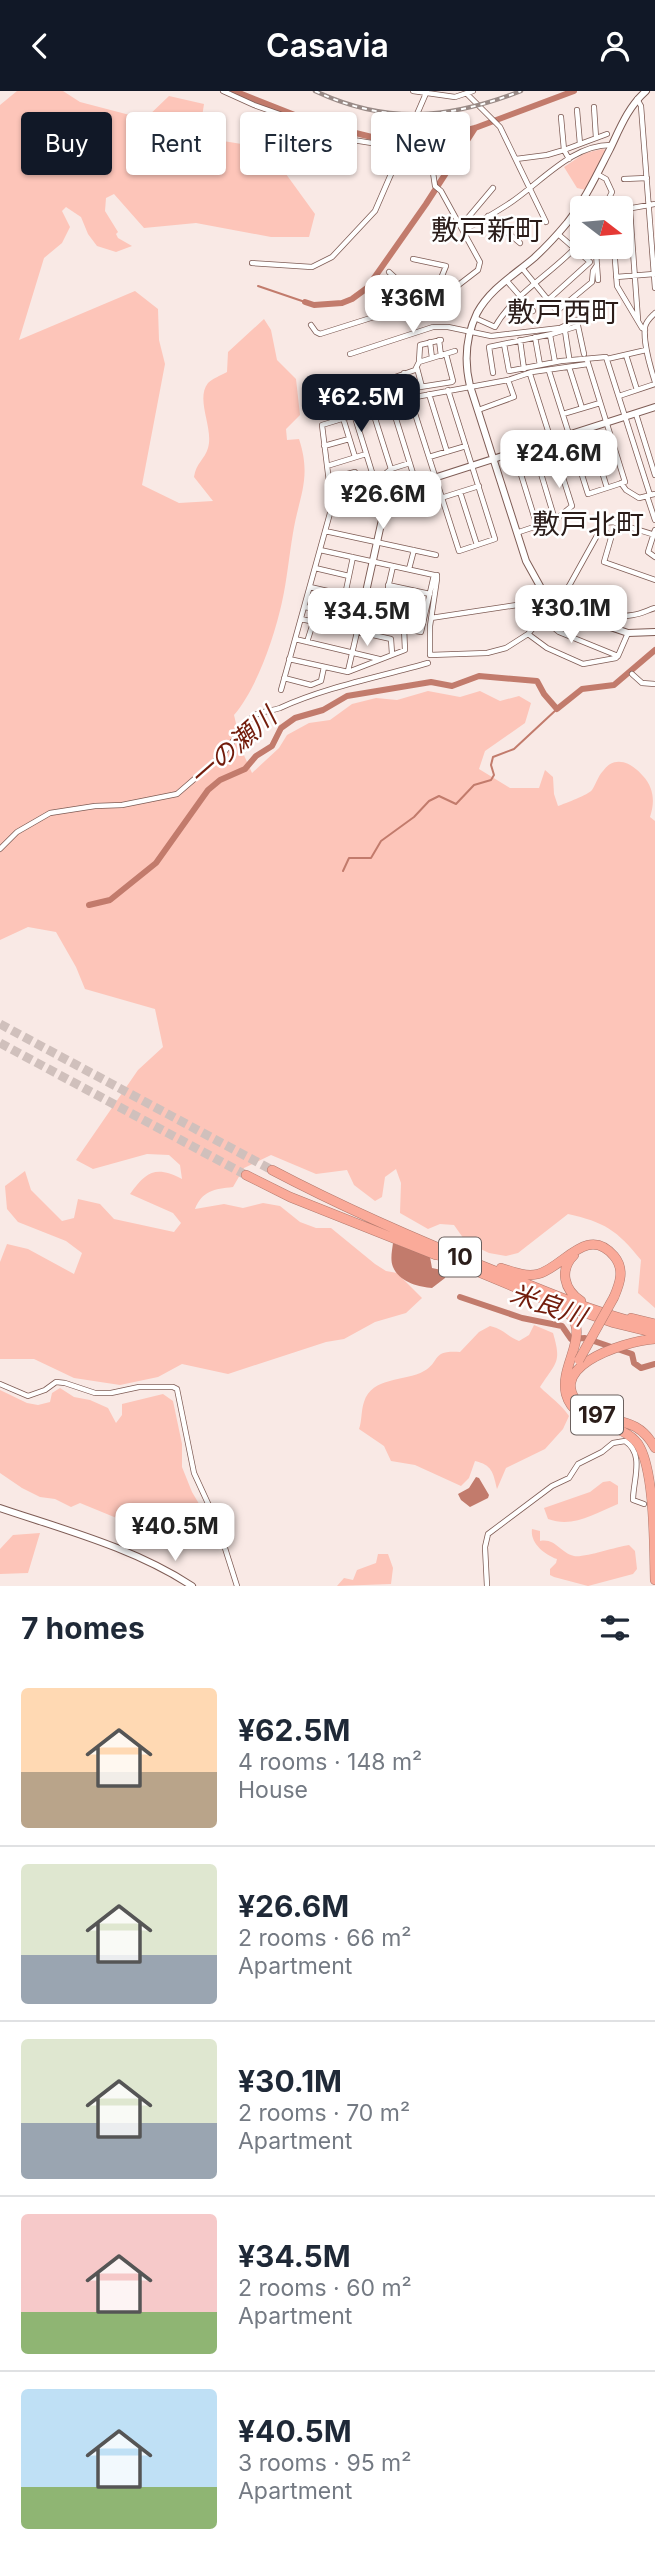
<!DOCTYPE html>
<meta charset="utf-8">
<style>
body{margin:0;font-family:Inter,"Noto Sans JP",sans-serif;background:#f2f2f3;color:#1f2937;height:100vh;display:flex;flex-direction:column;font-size:26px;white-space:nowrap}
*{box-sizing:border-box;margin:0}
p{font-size:23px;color:#747a83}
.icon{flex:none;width:38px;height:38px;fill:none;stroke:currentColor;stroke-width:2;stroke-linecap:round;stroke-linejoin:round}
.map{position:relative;height:1495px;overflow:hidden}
.panel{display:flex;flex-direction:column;background:#fff;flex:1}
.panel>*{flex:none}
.top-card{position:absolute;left:21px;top:21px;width:614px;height:63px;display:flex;gap:14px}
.needle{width:46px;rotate:106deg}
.buttons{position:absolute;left:570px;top:105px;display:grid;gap:14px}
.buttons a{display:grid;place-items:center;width:63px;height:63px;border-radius:7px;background:#fff;box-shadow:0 2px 5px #0004;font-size:35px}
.price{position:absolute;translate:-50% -60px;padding:0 16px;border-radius:14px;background:#fff;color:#222;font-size:23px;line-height:46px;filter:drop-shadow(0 2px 4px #0008)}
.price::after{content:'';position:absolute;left:50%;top:42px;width:21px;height:16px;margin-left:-10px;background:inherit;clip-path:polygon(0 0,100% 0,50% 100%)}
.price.on{background:#111827;color:#fff}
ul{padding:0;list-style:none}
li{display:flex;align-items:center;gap:21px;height:175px;padding:0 21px}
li+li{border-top:2px solid #e0e1e3}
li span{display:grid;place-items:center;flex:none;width:196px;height:140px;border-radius:7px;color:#555}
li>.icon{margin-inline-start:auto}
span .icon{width:84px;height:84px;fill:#fffc;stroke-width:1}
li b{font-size:30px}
h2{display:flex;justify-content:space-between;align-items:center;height:84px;padding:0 21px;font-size:30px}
.chip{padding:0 24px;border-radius:7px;background:#fff;box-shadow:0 2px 5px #0004;font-size:24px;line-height:63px}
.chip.on{background:#111827;color:#fff}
header{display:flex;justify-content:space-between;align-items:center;height:91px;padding:0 21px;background:#111827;color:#fff;font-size:32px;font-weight:600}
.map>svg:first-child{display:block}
.green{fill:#fdc5b9}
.water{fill:#c27b6c}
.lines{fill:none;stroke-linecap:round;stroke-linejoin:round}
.stream{stroke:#c27b6c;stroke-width:2}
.river{stroke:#c27b6c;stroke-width:6}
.highway-tunnel{stroke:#d0c0bc;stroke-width:9;stroke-dasharray:9 4.5;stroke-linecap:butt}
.street-casing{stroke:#7e5c55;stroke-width:6}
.secondary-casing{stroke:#7e5c55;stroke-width:8}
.highway-casing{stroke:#b2796d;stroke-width:10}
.street{stroke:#fff;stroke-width:4.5}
.secondary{stroke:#fff;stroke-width:6}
.highway{stroke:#faaa99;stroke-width:9}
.rail-casing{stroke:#998a86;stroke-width:4.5}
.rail{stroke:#fff;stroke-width:2;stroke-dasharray:5;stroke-linecap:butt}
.highway-bridge-casing{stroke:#b2796d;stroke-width:10;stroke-linecap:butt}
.highway-bridge{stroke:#faaa99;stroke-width:9}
.labels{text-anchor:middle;stroke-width:5;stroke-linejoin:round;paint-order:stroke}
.shield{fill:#fff;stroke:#6b615f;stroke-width:2}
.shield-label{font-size:23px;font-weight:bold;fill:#2b1d1a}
.water-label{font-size:26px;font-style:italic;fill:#721c0b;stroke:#fff}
.quarter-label{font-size:28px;fill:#2b1d1a;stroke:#fff}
</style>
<header><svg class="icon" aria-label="back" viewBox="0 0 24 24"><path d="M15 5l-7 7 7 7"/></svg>Casavia<svg class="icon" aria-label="person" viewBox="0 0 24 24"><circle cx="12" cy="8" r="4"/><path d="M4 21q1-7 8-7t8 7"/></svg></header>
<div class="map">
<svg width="655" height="1495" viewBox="0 0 655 1495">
<rect width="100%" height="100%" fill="#f9e9e5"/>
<path class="green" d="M17,0h46l17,11 65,17 24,-23 35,8 -4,26 17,10 37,6 24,17 37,51 -6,23h-38l-75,-14 -52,5 -30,-34 -8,4 -1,13 13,21 -2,2 2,4 14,8 -16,6 -19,-6 -9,-12 -7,-17 -15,-10 -4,4 8,16 -8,16 -18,15 -25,82 116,-49 23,18 1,31 6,24 -23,121 37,18 34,-2 -19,-24c2,-14 11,-18 14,-29 6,-20 -13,-48 0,-65 4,-4 13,-8 19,-11l1,-20 36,-33 7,11 6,30 19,19 4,36 -14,14 1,11 12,-1c13,39 0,57 -6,94 -4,23 -6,47 -11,69 -8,36 -25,86 -48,113l9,38 9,20 27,-25 8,-13 22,-12 21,-3 22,-16 24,-6 21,2 31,-9 32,6 20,-6 20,10 19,-5 12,7 -6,20 -40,28 -6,18 31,19h29l6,-18 8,7 1,17 4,12c8,-3 30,-11 34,-16 4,-6 6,-14 11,-19 12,-17 29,-8 40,5 11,12 12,26 7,41l5,4v487l-17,-15 3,-33c-24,-30 -37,-38 -73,-46l-50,39 -12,3 -17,-3 -23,-11 -12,-17 -14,-1 -12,5 -28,-16 1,-30 -5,-14 -11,8 -3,20 -7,4 -21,-16 -7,-15 -31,4 -45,-19 -27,13 -11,19c-19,2 -31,4 -38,22l29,-5 19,4 20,-5 17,3 20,16 16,6h15l44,36 11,7 11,2 25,25 -16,15 -31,9 -31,17 -18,3 -98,32 -46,-10 -24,13 -38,8 -46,-7 -40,-19h-34v-97l7,-18 21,5 46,25 8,-21 -16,-12 -48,-19 -11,-13 -2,-23 20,-15 6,19 31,31 12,-3 4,-19 22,5 14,15 60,13 7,-9 -8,-10 -43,-19c17,-24 27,-28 52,-15l-2,-14 -11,-10 -22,-1 -54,15 -17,-9 62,-90 25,-23 -8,-38 -70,-20 -9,-22 -20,-35 -28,-5 -28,13v-835z
M602,58l5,1 -21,40 -9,-2 -13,-21 21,-14z
M534,1234l19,8c9,30 3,29 -13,54 10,10 21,17 29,29l-6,13 -18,20 -39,19 -9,21c-4,-17 -5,-24 -22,-28l-6,17 -8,8 -46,-21 -24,-4 -7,-15 -25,-17c3,-8 2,-19 5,-27 8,-26 41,-20 60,-31 17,-9 6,-21 36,-19l19,-20 11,-6c14,3 16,10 29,15l10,-6z
M60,1297l14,9 16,3 18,8 8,15 6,-8v-11l41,-10 10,7 9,43v23l10,25 19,32v21l-10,4 -8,-6 2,-8 -9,-12 -16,3 -21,10 -30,-17 -39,-16 -9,4 -16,-8 -15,-2 -18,-9 -22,-15v-83l27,13 11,2 12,-3 2,-9z
M610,1390l8,5v18c-24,10 -45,24 -70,15l-4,-11 46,-16 13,-10z
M532,1438l8,2v10c16,-3 20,12 34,15 10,2 41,-9 55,-11l6,6 2,18 -4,5 -45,12 -34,-9 -4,-2v-6l6,-6 1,-4c-14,-5 -27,-17 -25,-30z
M40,1442l-12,40 -28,1v-25l13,-14z
M378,1463h10l5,14 -2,16 -54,2 7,-8 9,2 4,-10 19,-7z"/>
<path class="water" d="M393,1152l37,14 2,11 14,3 -1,7 -13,10c-13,-1 -33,-6 -39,-21 -3,-7 -1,-16 0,-24z
M476,1386l3,1 10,17 -1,3 -18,9 -9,-7 -3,-6 11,-6z"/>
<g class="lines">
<path class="stream" d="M258,195l47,16
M343,780l6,-13h22l10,-17 33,-24 15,-16 10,-5 17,8 18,-19 17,-5 3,-5 -3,-10 2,-8 21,-8 43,-40"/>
<path class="river" d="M234,0l81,32 81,20 52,-8 27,-7 99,-37
M305,211l9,3 28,-2 10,-4 15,-11 59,-84 49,-76
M89,814l21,-5 46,-37 52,-73 12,-10 25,-11 11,-13 16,-10 9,-18 14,-10 28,-8 24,-14 84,-14 21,4 27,-10 58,5 7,13 13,15 25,-20 32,-4 41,-35
M460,1206l62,21 40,8 9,13 14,-1 47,16 2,9 7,5 14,-4"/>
<path class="highway-tunnel" d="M0,933l272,146
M0,952l246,132"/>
<defs>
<path id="street" d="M223,0l31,14 99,35 44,7 32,-1 6,40 6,5 39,71 -2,8 -26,20 -37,6 -32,21 -6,-1 -57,18 -4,-2 -5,-7
M413,0l42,6 18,-6
M467,3l33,33 46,95
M637,8l4,7 14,182
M594,16l2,31
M577,19l3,34
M516,68l31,-4 17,-5 -3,-33
M569,68l-5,-9 43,-16
M597,83l9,5 6,13 -8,16
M624,88l23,-1
M630,119l8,110
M488,125l32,27
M569,130l14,8
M621,130l11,-13 23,-4
M461,135l32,-38
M464,139c15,-8 29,-16 43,-25 33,-21 64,-61 105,-60
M590,156l6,6 18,-1
M614,156l3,39 25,42 3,2
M596,162l2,27
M413,168l33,7 -11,27
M252,172l60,4 20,-10 43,-46 52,-120
M522,177l35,43 35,-29 1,-11 4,-6
M389,181l26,24
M616,186l38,-3
M506,189l27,31
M548,209l42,-38 -32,-28
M510,214l14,13
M655,222c-4,4 -9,8 -10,14 -2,16 5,39 10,55
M475,227l20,9c17,-31 54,-52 79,-78
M578,235l6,28
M565,240l4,26
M550,244l5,27
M535,246l5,28
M439,249l2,16
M520,249l4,29
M430,251l2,16
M504,253l5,27 52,-10 45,-4 44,138 5,-1
M350,263l83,-27h15l43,9 69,-8 30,-14
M626,264l11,35
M607,268l39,-9
M419,271l1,-17 21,-5
M569,276l13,41
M417,277l5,19
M549,280l39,123 37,-12 -38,-122
M404,282l5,19
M493,282l-4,-26 63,-13 26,-8v-5
M388,288l5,18
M379,291l5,18 36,-13 32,-5 1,-1 -7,-27
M429,303l18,58
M619,305l36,-12
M333,307l7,21
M410,307l49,153 36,-12 -47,-149
M391,312l25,80
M372,318l19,60
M481,318l33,-12 -6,-17
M371,319l-10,-21 54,-19 4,-8 36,-11
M354,323l21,68 28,28 76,-24
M563,323l37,-11
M636,323l19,61
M343,327l12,39
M324,355l25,-7
M595,358l12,39
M514,361l23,74
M576,364l37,-11
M429,366l37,-11
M327,375l39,-12
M539,376l16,53
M520,381l37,-11
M329,388l26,-7 6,18 -29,10
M375,391l16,-13 19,-6
M621,392l5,7 13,8 8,-2 8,24
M460,401l17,53
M601,435l10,12 -7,24 51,18
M655,439l-7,22 7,5
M325,440l111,24
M519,441l36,-12 17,-14 -42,-132
M320,459l114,25
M315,477l34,8
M409,478l5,-19
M434,484h3v4l-7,47v29l57,-2 19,-5 22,-14 41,-48 35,-63 9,-1 42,13
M388,494l42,9
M310,496l35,8
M563,503c17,14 47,25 70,21 8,-1 15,-5 22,-7
M384,513l41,9
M305,516l116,25 13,-57
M341,523l12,-57
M431,527l86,-13
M301,528l90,20 1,15
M543,528l16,13 59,24 10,-23
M380,532l13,-57
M528,543l19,14 36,16 33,-6 2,-2
M295,548l84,20
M307,551l6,-19
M289,568l59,13 57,-22 -1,-22
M348,580l12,-52
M632,583l10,9 13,1
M284,587l27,7 10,-4 3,-14
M281,599l51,-184 -10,-81 88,-27 98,-18 24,-8 56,-8
M0,758l17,-17 33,-19 45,-7 27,-1 55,-11 44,-38 32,-40c9,-5 18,-5 27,-8 46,-21 99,-31 148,-45
M0,1293l28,12 17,-6 11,-8 9,1 30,10h16l28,-6h34l4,2 17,84 23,50 20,63
M487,1495l-2,-39 3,-13 64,-48 17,-8 9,-14 24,-12 11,-9 12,-2c20,13 8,39 8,59l11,4"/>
<path id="secondary" d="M646,0c-18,16 -26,37 -36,58 -13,25 -25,51 -43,74 -10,12 -21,24 -33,35 -20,17 -44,31 -57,55 -11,23 -13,48 -7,73l56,175 15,27 14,14 23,14 50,17 27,-1
M360,528l23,-104c4,-14 13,-23 26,-29l246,-79
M0,1417c65,22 134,40 192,78"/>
<path id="highway" d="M272,1079c74,39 150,72 228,103 44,18 89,37 135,49
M246,1084l44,22 146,58
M433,1162l122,51c46,23 3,57 11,90 9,34 54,25 72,50 17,26 16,103 17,136
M574,1164c-15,15 -10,35 7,46
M501,1177c12,4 25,9 37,6 25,-6 49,-50 76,-18 11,13 6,27 0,41
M563,1214l51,18 41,10
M631,1227l24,6
M586,1320c28,13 52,5 69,37
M588,1321c-55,-42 35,-71 67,-73"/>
</defs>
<use href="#street" class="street-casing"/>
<use href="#secondary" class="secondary-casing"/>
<use href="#highway" class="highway-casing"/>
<use href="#street" class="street"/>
<use href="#secondary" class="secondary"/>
<use href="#highway" class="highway"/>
<defs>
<path id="rail" d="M315,0c72,34 134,28 206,0"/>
</defs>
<use href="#rail" class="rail-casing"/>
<use href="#rail" class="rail"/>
<defs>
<path id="highway-bridge" d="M579,1269l35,-63"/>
</defs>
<use href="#highway-bridge" class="highway-bridge-casing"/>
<use href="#highway-bridge" class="highway-bridge"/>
</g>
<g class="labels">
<g class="shield">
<rect x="439" y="1146.5" width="42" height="39" rx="5"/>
<rect x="571" y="1304.5" width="52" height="39" rx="5"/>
</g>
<g class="shield-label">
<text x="460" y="1174">10</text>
<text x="597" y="1332">197</text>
</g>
<g class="water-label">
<text transform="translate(233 656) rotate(-41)" y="9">一の瀬川</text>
<text transform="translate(548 1214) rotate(19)" y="9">米良川</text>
</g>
<g class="quarter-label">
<text x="487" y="149">敷戸新町</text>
<text x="563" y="231">敷戸西町</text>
<text x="588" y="443">敷戸北町</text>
</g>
</g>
</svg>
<div class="buttons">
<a><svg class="needle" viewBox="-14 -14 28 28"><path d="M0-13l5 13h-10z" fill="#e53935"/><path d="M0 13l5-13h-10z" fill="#747a83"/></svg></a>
</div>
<b class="price" style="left:413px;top:244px">¥36M</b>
<b class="price on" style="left:361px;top:343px">¥62.5M</b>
<b class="price" style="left:559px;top:399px">¥24.6M</b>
<b class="price" style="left:383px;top:440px">¥26.6M</b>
<b class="price" style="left:571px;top:554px">¥30.1M</b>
<b class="price" style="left:367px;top:557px">¥34.5M</b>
<b class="price" style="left:175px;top:1472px">¥40.5M</b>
<div class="top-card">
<a class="chip on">Buy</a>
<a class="chip">Rent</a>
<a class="chip">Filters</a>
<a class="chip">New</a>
</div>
</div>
<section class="panel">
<h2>7 homes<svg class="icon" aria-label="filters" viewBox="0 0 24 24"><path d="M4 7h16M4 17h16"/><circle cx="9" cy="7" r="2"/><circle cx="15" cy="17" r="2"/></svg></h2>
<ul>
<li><span style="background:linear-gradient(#ffd9b3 60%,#b9a48a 0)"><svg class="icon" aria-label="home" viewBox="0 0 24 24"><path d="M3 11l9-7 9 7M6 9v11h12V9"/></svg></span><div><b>¥62.5M</b><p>4 rooms · 148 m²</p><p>House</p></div></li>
<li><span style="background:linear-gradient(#dfe7d0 65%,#9aa5b1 0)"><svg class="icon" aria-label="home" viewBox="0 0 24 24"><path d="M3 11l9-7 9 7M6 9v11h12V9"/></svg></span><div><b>¥26.6M</b><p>2 rooms · 66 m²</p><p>Apartment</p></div></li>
<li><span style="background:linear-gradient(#dfe7d0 60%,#9aa5b1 0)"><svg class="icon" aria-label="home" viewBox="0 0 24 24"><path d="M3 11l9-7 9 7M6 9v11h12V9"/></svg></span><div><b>¥30.1M</b><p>2 rooms · 70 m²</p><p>Apartment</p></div></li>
<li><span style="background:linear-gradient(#f6c9c9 70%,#8fb573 0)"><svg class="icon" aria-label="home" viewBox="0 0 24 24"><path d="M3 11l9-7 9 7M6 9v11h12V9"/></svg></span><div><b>¥34.5M</b><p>2 rooms · 60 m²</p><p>Apartment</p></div></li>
<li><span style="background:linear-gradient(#bfe0f5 70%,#8fb573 0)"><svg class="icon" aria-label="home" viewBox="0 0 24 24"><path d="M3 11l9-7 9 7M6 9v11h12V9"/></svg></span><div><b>¥40.5M</b><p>3 rooms · 95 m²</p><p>Apartment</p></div></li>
</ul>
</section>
